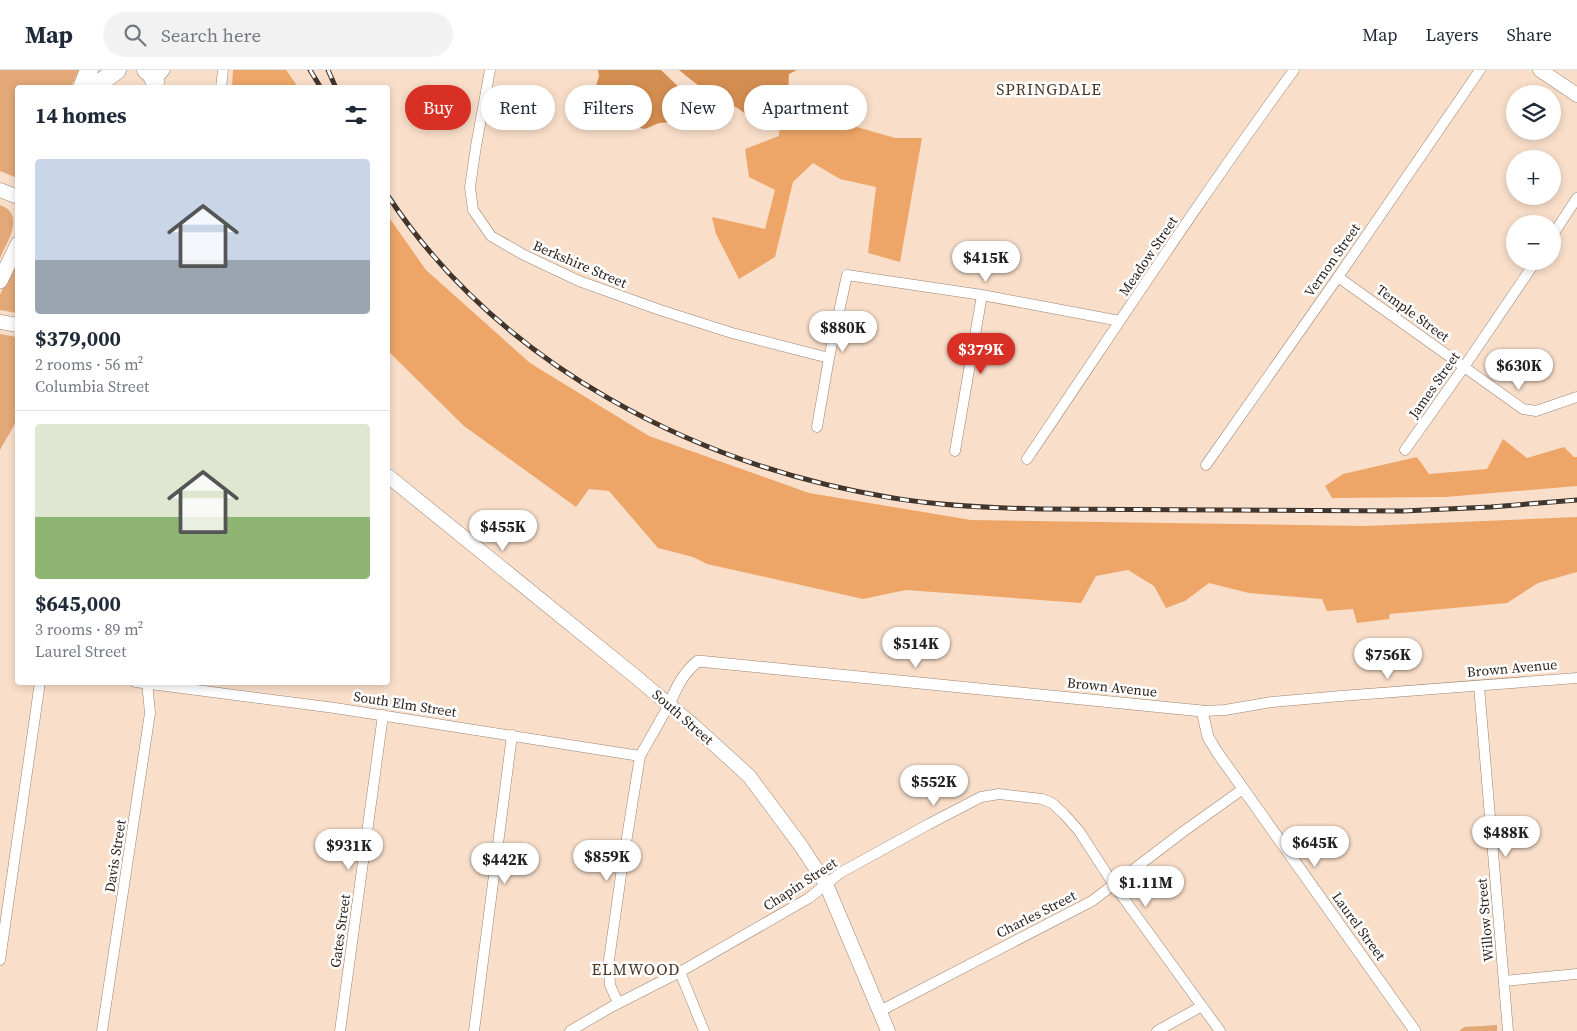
<!DOCTYPE html>
<meta charset="utf-8">
<style>
body{margin:0;font-family:"Source Serif 4",serif;background:#f2f2f3;color:#1f2937;height:100vh;display:flex;flex-direction:column;font-size:19px;white-space:nowrap}
*{box-sizing:border-box;margin:0}
p{font-size:16px;color:#747a83}
.icon{flex:none;width:28px;height:28px;fill:none;stroke:currentColor;stroke-width:2;stroke-linecap:round;stroke-linejoin:round}
.map{position:relative;flex:1;overflow:hidden}
.drawer{position:absolute;left:15px;top:15px;width:375px;height:600px;display:flex;flex-direction:column;background:#fff;border-radius:5px;box-shadow:0 2px 8px #0003}
.drawer>*{flex:none}
.top-card{position:absolute;left:405px;top:15px;width:475px;height:45px;display:flex;gap:10px}
.fabs{position:absolute;left:1506px;top:15px;display:grid;gap:10px}
.fabs a{display:grid;place-items:center;width:55px;height:55px;border-radius:50%;background:#fff;box-shadow:0 2px 8px #0003;font-size:25px}
.price{position:absolute;translate:-50% -42px;padding:0 11px;border-radius:18px;background:#fff;color:#222;font-size:16px;line-height:32px;filter:drop-shadow(0 1px 2px #0008)}
.price::after{content:'';position:absolute;left:50%;top:30px;width:15px;height:11px;margin-left:-8px;background:inherit;clip-path:polygon(0 0,100% 0,50% 100%)}
.price.selected{background:#d93025;color:#fff}
ul{padding:0;list-style:none}
li{display:grid;align-content:center;gap:10px;height:265px;padding:0 20px}
li+li{border-top:1px solid #e0e1e3}
li span{display:grid;place-items:center;height:155px;border-radius:5px;color:#555}
li>.icon{margin-inline-start:auto}
span .icon{width:90px;height:90px;fill:#fffc;stroke-width:1}
li b{font-size:21px}
h2{display:flex;justify-content:space-between;align-items:center;height:60px;padding:0 20px;font-size:21px}
.pill{padding:0 18px;border-radius:22px;background:#fff;box-shadow:0 2px 8px #0003;font-size:18px;line-height:45px}
.pill.selected{background:#d93025;color:#fff}
header{display:flex;align-items:center;gap:30px;box-sizing:border-box;height:70px;padding:0 25px;background:#fff;border-bottom:1px solid #e0e1e3}
header strong{font-size:24px}
nav{display:flex;gap:28px;margin-inline-start:auto;font-size:18px}
.search{width:350px;height:45px;background:#f2f2f3;display:flex;align-items:center;gap:12px;box-sizing:border-box;padding:0 18px;border-radius:28px;color:#747a83;font-size:19px}
.map>svg:first-child{display:block}
.green{fill:#e3a878}
.forest{fill:#eea568}
.water{fill:#d58e51}
.lines{fill:none;stroke-linecap:round;stroke-linejoin:round}
.minor-casing{stroke:#9b8370;stroke-width:11}
.tertiary-casing{stroke:#9b8370;stroke-width:12}
.secondary-casing{stroke:#9b8370;stroke-width:15}
.primary-casing{stroke:#9b8370;stroke-width:16}
.motorway-casing{stroke:#9b8370;stroke-width:19}
.minor{stroke:#fff;stroke-width:10}
.tertiary{stroke:#fff;stroke-width:11}
.secondary{stroke:#fff;stroke-width:14}
.primary{stroke:#fff;stroke-width:15}
.motorway{stroke:#fff;stroke-width:18}
.rail-casing{stroke:#41352c;stroke-width:5}
.rail{stroke:#fff;stroke-width:3;stroke-dasharray:9;stroke-linecap:butt}
.labels{text-anchor:middle;stroke-width:5;stroke-linejoin:round;paint-order:stroke}
.street-label{font-size:14px;fill:#291f18;stroke:#fff}
.quarter-label{font-size:16px;letter-spacing:1px;fill:#4b3626;stroke:#fff}
</style>
<header>
<strong>Map</strong>
<div class="search"><svg class="icon" aria-label="search" viewBox="0 0 24 24"><circle cx="10" cy="10" r="6"/><path d="M15 15l6 6"/></svg>Search here</div>
<nav><a>Map</a><a>Layers</a><a>Share</a></nav>
</header>
<div class="map">
<svg width="1577" height="961" viewBox="0 0 1577 961">
<rect width="100%" height="100%" fill="#f9dfca"/>
<path class="green" d="M0,0h79l-8,17 -53,1 -1,90 -17,-7z
M0,135c26,9 7,37 0,53z
M17,184v59l-17,-3v-15z
M0,264l17,3v83l-17,30z
M1497,955v6h-38l5,-4z"/>
<path class="forest" d="M233,0h53l12,17h-66z
M808,18l35,35 52,15h27l-22,124 -32,-9 8,-66 -36,-8 -27,-16 -20,19 -18,75 -36,22 -23,-45 -4,-17 53,12 10,-39 -26,-13 -4,-28 34,-13 1,-20 8,-23z
M388,146l38,54 104,93 119,73 160,57 162,27 395,6 211,-9v55l-39,11 -31,20 -117,11 -1,5 -32,4 -4,-14 -26,2 -5,-12 -73,-6 -40,-10 -24,18 -19,7 -12,-22 -26,-16 -32,6 -15,27 -175,-13 -43,9 -156,-35 -14,-7 -35,-9 -49,-57 -20,-2 -13,18 -112,-81 -76,-75z
M1503,369l24,19 37,-11 10,10h3v29l-132,11 -113,1 -7,-12 18,-12 74,-17 12,17 58,-5z"/>
<path class="water" d="M598,0h63l25,24 3,27 -30,2 -14,6 -13,-3 -39,-30 6,-20z
M679,0h118l-8,4 -1,19 -8,23 -28,3 -13,-10 -44,-26z"/>
<g class="lines">
<defs>
<path id="minor" d="M490,0l-14,76 -6,41 3,23 18,26 33,19 55,26 81,29 72,23 97,25
M153,15l12,-15
M221,18l2,-18
M1552,166l25,-38
M1338,207l185,132 13,2 41,-14
M817,357l12,-69 18,-83 135,20 138,26
M1405,380l59,-83 72,-106
M955,381l27,-156
M1027,389c88,-130 174,-262 267,-389
M1206,395l132,-188 142,-207
M135,612l200,26 305,48
M1479,616l29,345
M1202,641l23,-1 47,-8 69,-6 236,-18
M0,890l40,-278
M680,902l24,59
M1504,911l73,-7
M618,933l-8,-18 -1,-25 13,-92 18,-112 29,-51
M880,941l212,-110 92,-70 59,-42
M102,961l48,-318 -3,-31
M340,961l43,-316
M474,961l38,-296
M570,961l43,-25 67,-34 129,-74 31,-25 89,-49 52,-27 18,-3 43,5 10,4 12,11 15,17 35,54 106,146
M1157,961l45,-25"/>
<path id="tertiary" d="M669,635c7,-17 14,-32 29,-44l504,50 6,26 9,15 198,279"/>
<path id="secondary" d="M1540,0l37,25
M0,120l18,7
M0,252l18,3
M388,406l248,201 58,49 55,50 52,70 25,38 62,147"/>
<path id="primary" d="M0,211l18,-37"/>
<path id="motorway" d="M146,0l5,4 4,8
M82,18l7,-18
M93,18l24,-18"/>
</defs>
<use href="#minor" class="minor-casing"/>
<use href="#tertiary" class="tertiary-casing"/>
<use href="#secondary" class="secondary-casing"/>
<use href="#primary" class="primary-casing"/>
<use href="#motorway" class="motorway-casing"/>
<use href="#minor" class="minor"/>
<use href="#tertiary" class="tertiary"/>
<use href="#secondary" class="secondary"/>
<use href="#primary" class="primary"/>
<use href="#motorway" class="motorway"/>
<defs>
<path id="rail" d="M310,0l11,18
M328,0l8,18
M388,126c112,169 308,270 505,302 49,8 98,10 147,11l363,2 88,-4 86,-7"/>
</defs>
<use href="#rail" class="rail-casing"/>
<use href="#rail" class="rail"/>
</g>
<g class="labels">
<g class="street-label">
<text transform="translate(1148 186) rotate(-56)" y="5">Meadow Street</text>
<text transform="translate(1332 190) rotate(-55)" y="5">Vernon Street</text>
<text transform="translate(580 194) rotate(23)" y="5">Berkshire Street</text>
<text transform="translate(1413 243) rotate(36)" y="5">Temple Street</text>
<text transform="translate(1434 315) rotate(-55)" y="5">James Street</text>
<text transform="translate(1512 598) rotate(-5)" y="5">Brown Avenue</text>
<text transform="translate(1112 617) rotate(6)" y="5">Brown Avenue</text>
<text transform="translate(405 634) rotate(9)" y="5">South Elm Street</text>
<text transform="translate(683 647) rotate(41)" y="5">South Street</text>
<text transform="translate(115 786) rotate(-81)" y="5">Davis Street</text>
<text transform="translate(800 814) rotate(-33)" y="5">Chapin Street</text>
<text transform="translate(1036 844) rotate(-27)" y="5">Charles Street</text>
<text transform="translate(1485 850) rotate(-95)" y="5">Willow Street</text>
<text transform="translate(1359 856) rotate(54)" y="5">Laurel Street</text>
<text transform="translate(340 861) rotate(-82)" y="5">Gates Street</text>
</g>
<g class="quarter-label">
<text x="1049" y="25">SPRINGDALE</text>
<text x="636" y="905">ELMWOOD</text>
</g>
</g>
</svg>
<div class="fabs">
<a><svg class="icon" aria-label="layers" viewBox="0 0 24 24"><path d="M12 4l9 5-9 5-9-5zM3 14l9 5 9-5"/></svg></a>
<a>+</a>
<a>−</a>
</div>
<b class="price" style="left:986px;top:213px">$415K</b>
<b class="price" style="left:843px;top:283px">$880K</b>
<b class="price selected" style="left:981px;top:305px">$379K</b>
<b class="price" style="left:1519px;top:321px">$630K</b>
<b class="price" style="left:503px;top:482px">$455K</b>
<b class="price" style="left:916px;top:599px">$514K</b>
<b class="price" style="left:1388px;top:610px">$756K</b>
<b class="price" style="left:934px;top:737px">$552K</b>
<b class="price" style="left:1506px;top:788px">$488K</b>
<b class="price" style="left:1315px;top:798px">$645K</b>
<b class="price" style="left:349px;top:801px">$931K</b>
<b class="price" style="left:607px;top:812px">$859K</b>
<b class="price" style="left:505px;top:815px">$442K</b>
<b class="price" style="left:1146px;top:838px">$1.11M</b>
<div class="top-card">
<a class="pill selected">Buy</a>
<a class="pill">Rent</a>
<a class="pill">Filters</a>
<a class="pill">New</a>
<a class="pill">Apartment</a>
</div>
<section class="drawer">
<h2>14 homes<svg class="icon" aria-label="filters" viewBox="0 0 24 24"><path d="M4 7h16M4 17h16"/><circle cx="9" cy="7" r="2"/><circle cx="15" cy="17" r="2"/></svg></h2>
<ul>
<li><span style="background:linear-gradient(#c9d6e8 65%,#9aa5b1 0)"><svg class="icon" aria-label="home" viewBox="0 0 24 24"><path d="M3 11l9-7 9 7M6 9v11h12V9"/></svg></span><div><b>$379,000</b><p>2 rooms · 56 m²</p><p>Columbia Street</p></div></li>
<li><span style="background:linear-gradient(#dfe7d0 60%,#8fb573 0)"><svg class="icon" aria-label="home" viewBox="0 0 24 24"><path d="M3 11l9-7 9 7M6 9v11h12V9"/></svg></span><div><b>$645,000</b><p>3 rooms · 89 m²</p><p>Laurel Street</p></div></li>
</ul>
</section>
</div>
